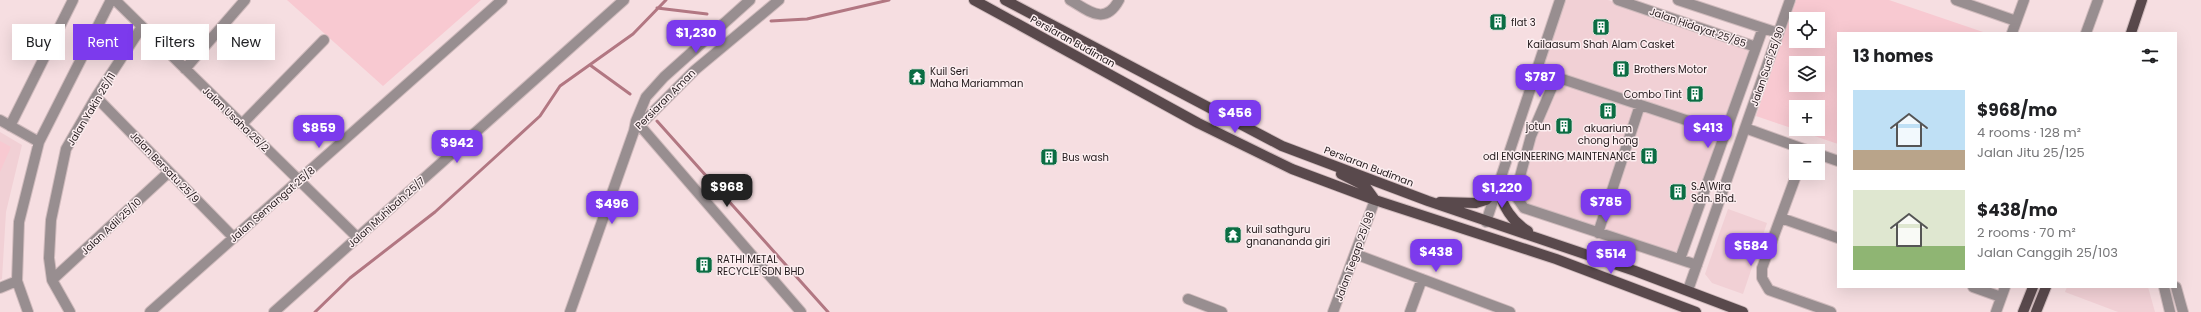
<!DOCTYPE html>
<meta charset="utf-8">
<style>
body{margin:0;font-family:Poppins,sans-serif;background:#f2f2f2;color:#202124;height:100vh;display:flex;flex-direction:column;font-size:15px;white-space:nowrap}
*{box-sizing:border-box;margin:0}
p{font-size:13px;color:#757577}
.icon{flex:none;width:22px;height:22px;fill:none;stroke:currentColor;stroke-width:2;stroke-linecap:round;stroke-linejoin:round}
.map{position:relative;flex:1;overflow:hidden}
.details{position:absolute;left:1837px;top:32px;width:340px;height:256px;display:flex;flex-direction:column;background:#fff;border-radius:0px;box-shadow:0 4px 16px #0002}
.details>*{flex:none}
.guide{position:absolute;left:12px;top:24px;width:380px;height:36px;display:flex;gap:8px}
.buttons{position:absolute;left:1789px;top:12px;display:grid;gap:8px}
.buttons a{display:grid;place-items:center;width:36px;height:36px;border-radius:0px;background:#fff;box-shadow:0 4px 16px #0002;font-size:20px}
.price{position:absolute;translate:-50% -34px;padding:0 9px;border-radius:8px;background:#7c3aed;color:#fff;font-size:13px;line-height:26px;filter:drop-shadow(0 1px 2px #0008)}
.price::after{content:'';position:absolute;left:50%;top:24px;width:12px;height:9px;margin-left:-6px;background:inherit;clip-path:polygon(0 0,100% 0,50% 100%)}
.price.selected{background:#222;color:#fff}
ul{padding:0;list-style:none}
li{display:flex;align-items:center;gap:12px;height:100px;padding:0 16px}
li span{display:grid;place-items:center;flex:none;width:112px;height:80px;border-radius:0px;color:#555}
li>.icon{margin-inline-start:auto}
span .icon{width:48px;height:48px;fill:#fffc;stroke-width:1}
li b{font-size:17px}
h2{display:flex;justify-content:space-between;align-items:center;height:48px;padding:0 16px;font-size:17px}
.tag{padding:0 14px;border-radius:0px;background:#fff;box-shadow:0 4px 16px #0002;font-size:14px;line-height:36px}
.tag.selected{background:#7c3aed;color:#fff}
.map>svg:first-child{display:block}
.built{fill:#f1d0d5}
.green{fill:#f8c9d1;fill-rule:evenodd}
.lines{fill:none;stroke-linecap:round;stroke-linejoin:round}
.stream{stroke:#b27782;stroke-width:3}
.minor-casing{stroke:#d0bbbd;stroke-width:12}
.major-casing{stroke:#d0bbbd;stroke-width:12}
.minor{stroke:#988e90;stroke-width:10}
.major{stroke:#59494c;stroke-width:10}
.labels{text-anchor:middle;stroke-width:3;stroke-linejoin:round;paint-order:stroke}
.poi-label{font-size:10px;fill:#22191b;stroke:#fceef0;text-anchor:start}
.street-label{font-size:10px;fill:#22191b;stroke:#fceef0}
</style>
<div class="map">
<svg width="2201" height="312" viewBox="0 0 2201 312">
<rect width="100%" height="100%" fill="#f6dee1"/>
<path class="built" d="M1564,0h44l144,49 -74,206 -152,-50 -7,-10 16,-58 26,-61 -19,-7z
M0,132l22,13 -16,67 -4,67 -2,1z
M1728,209l39,14 -24,71 -31,-11 -7,-9z
M2067,287h81l7,25h-37l-53,-20z"/>
<path class="green" d="M287,0h194l-98,86z
M1796,0h93l97,33h-148v111l-82,-28zM1796,19h22v22h-22zM1796,63h22v22h-22zM1796,107h22v22h-22z
M0,141l11,6 -11,25z"/>
<g class="lines">
<path class="stream" d="M657,8l50,6
M771,21l36,-2 82,-19
M590,65l40,29
M657,121l171,191
M315,312l35,-34 85,-66 68,-62 37,-34 20,-30 73,-52 33,-34"/>
<defs>
<path id="minor" d="M115,0l243,238
M1070,0c19,11 35,26 49,0
M1618,0l138,47
M1678,0l100,33
M1956,0l60,21
M2012,33l12,-33
M2086,33l12,-33
M185,69l60,-69
M1538,71l187,62
M1556,78l-25,58 -16,59 9,13 173,57
M96,97l138,141
M0,120l39,22
M636,121l165,191
M242,124l82,-84
M10,126l63,-126
M637,128l58,-58 84,-70
M1745,128l64,23
M1818,154l20,7
M1797,173l-35,95v10l7,12 62,22
M1781,218l57,20
M1486,222l74,-222
M1598,233l42,-128
M1355,254l155,58
M1680,259l83,-231
M52,280l117,-108
M1973,287l28,10
M2164,287l6,25
M2176,287l7,25
M0,288l17,-7
M1688,290l102,-290
M1188,299l34,13
M28,312l-11,-31 2,-59 20,-80 72,-142
M70,312l-18,-32 -3,-22 2,-38 15,-71 30,-52 45,-69
M150,312l352,-312
M274,312l350,-312
M570,312l64,-181 2,-10 10,-24 18,-20 86,-77
M1333,312l42,-112
M1410,312l12,-33
M1996,312l9,-25"/>
<path id="major" d="M974,0l224,123 94,46 83,31 181,59 140,53
M1005,0l277,146 146,55 207,70 108,41
M2131,33l11,-33
M1341,174l24,12 10,14
M1440,202l36,1 10,-3 11,-12c7,19 14,33 31,43
M2023,312l10,-25
M2036,312l10,-25"/>
</defs>
<use href="#minor" class="minor-casing"/>
<use href="#major" class="major-casing"/>
<use href="#minor" class="minor"/>
<use href="#major" class="major"/>
</g>
<defs>
<symbol id="building-square" viewBox="-11 -11 22 22"><rect x="-9" y="-9" width="18" height="18" rx="4" fill="#0b6d43" stroke="#fceef0"/><path d="M-4-6H4V6H1V3H-1V6H-4ZM-2.5-4.3h1.7v1.8h-1.7ZM.8-4.3h1.7v1.8H.8ZM-2.5-1h1.7V.8h-1.7ZM.8-1h1.7V.8H.8Z" fill="#fff"/></symbol>
<symbol id="temple-square" viewBox="-11 -11 22 22"><rect x="-9" y="-9" width="18" height="18" rx="4" fill="#0b6d43" stroke="#fceef0"/><path d="M0-6L5-2H3V0L6.5 2.5H4V6H1.5V3h-3V6H-4V2.5H-6.5L-3 0V-2H-5Z" fill="#fff"/></symbol>
</defs>
<g fill-rule="evenodd">
<use href="#building-square" x="1488" y="12" width="20" height="20"/>
<use href="#building-square" x="1591" y="17" width="20" height="20"/>
<use href="#building-square" x="1611" y="59" width="20" height="20"/>
<use href="#temple-square" x="907" y="67" width="20" height="20"/>
<use href="#building-square" x="1685" y="84" width="20" height="20"/>
<use href="#building-square" x="1598" y="101" width="20" height="20"/>
<use href="#building-square" x="1554" y="116" width="20" height="20"/>
<use href="#building-square" x="1639" y="146" width="20" height="20"/>
<use href="#building-square" x="1039" y="147" width="20" height="20"/>
<use href="#building-square" x="1668" y="182" width="20" height="20"/>
<use href="#temple-square" x="1223" y="225" width="20" height="20"/>
<use href="#building-square" x="694" y="255" width="20" height="20"/>
</g>
<g class="labels">
<g class="poi-label">
<text x="1511" y="26">flat 3</text>
<text x="1601" y="48" text-anchor="middle">Kailaasum Shah Alam Casket</text>
<text x="1634" y="73">Brothers Motor</text>
<text x="930" y="75">Kuil Seri<tspan x="930" dy="12">Maha Mariamman</tspan></text>
<text x="1682" y="98" text-anchor="end">Combo Tint</text>
<text x="1551" y="130" text-anchor="end">jotun</text>
<text x="1608" y="132" text-anchor="middle">akuarium<tspan x="1608" dy="12">chong hong</tspan></text>
<text x="1636" y="160" text-anchor="end">odI ENGINEERING MAINTENANCE</text>
<text x="1062" y="161">Bus wash</text>
<text x="1691" y="190">S.A Wira<tspan x="1691" dy="12">Sdn. Bhd.</tspan></text>
<text x="1246" y="233">kuil sathguru<tspan x="1246" dy="12">gnanananda giri</tspan></text>
<text x="717" y="263">RATHI METAL<tspan x="717" dy="12">RECYCLE SDN BHD</tspan></text>
</g>
<g class="street-label">
<text transform="translate(1698 27) rotate(19)" y="4">Jalan Hidayat 25/85</text>
<text transform="translate(1073 41) rotate(29)" y="4">Persiaran Budiman</text>
<text transform="translate(1767 66) rotate(-71)" y="4">Jalan Suci 25/90</text>
<text transform="translate(665 99) rotate(-45)" y="4">Persiaran Aman</text>
<text transform="translate(91 109) rotate(-59)" y="4">Jalan Yakin 25/11</text>
<text transform="translate(236 119) rotate(44)" y="4">Jalan Usaha 25/2</text>
<text transform="translate(1369 166) rotate(21)" y="4">Persiaran Budiman</text>
<text transform="translate(165 167) rotate(46)" y="4">Jalan Bersatu 25/9</text>
<text transform="translate(272 204) rotate(-41)" y="4">Jalan Semangat 25/8</text>
<text transform="translate(386 212) rotate(-42)" y="4">Jalan Muhibah 25/7</text>
<text transform="translate(111 226) rotate(-43)" y="4">Jalan Adil 25/10</text>
<text transform="translate(1354 256) rotate(-70)" y="4">Jalan Tegap 25/98</text>
</g>
</g>
</svg>
<div class="buttons">
<a><svg class="icon" aria-label="locate" viewBox="0 0 24 24"><circle cx="12" cy="12" r="6"/><path d="M12 2v4M12 18v4M2 12h4M18 12h4"/></svg></a>
<a><svg class="icon" aria-label="layers" viewBox="0 0 24 24"><path d="M12 4l9 5-9 5-9-5zM3 14l9 5 9-5"/></svg></a>
<a>+</a>
<a>−</a>
</div>
<b class="price" style="left:696px;top:54px">$1,230</b>
<b class="price" style="left:1540px;top:98px">$787</b>
<b class="price" style="left:1235px;top:134px">$456</b>
<b class="price" style="left:319px;top:149px">$859</b>
<b class="price" style="left:1708px;top:149px">$413</b>
<b class="price" style="left:457px;top:164px">$942</b>
<b class="price selected" style="left:727px;top:208px">$968</b>
<b class="price" style="left:1502px;top:209px">$1,220</b>
<b class="price" style="left:1606px;top:223px">$785</b>
<b class="price" style="left:612px;top:225px">$496</b>
<b class="price" style="left:1751px;top:267px">$584</b>
<b class="price" style="left:1436px;top:273px">$438</b>
<b class="price" style="left:1611px;top:275px">$514</b>
<div class="guide">
<a class="tag">Buy</a>
<a class="tag selected">Rent</a>
<a class="tag">Filters</a>
<a class="tag">New</a>
</div>
<section class="details">
<h2>13 homes<svg class="icon" aria-label="filters" viewBox="0 0 24 24"><path d="M4 7h16M4 17h16"/><circle cx="9" cy="7" r="2"/><circle cx="15" cy="17" r="2"/></svg></h2>
<ul>
<li><span style="background:linear-gradient(#bfe0f5 75%,#b9a48a 0)"><svg class="icon" aria-label="home" viewBox="0 0 24 24"><path d="M3 11l9-7 9 7M6 9v11h12V9"/></svg></span><div><b>$968/mo</b><p>4 rooms · 128 m²</p><p>Jalan Jitu 25/125</p></div></li>
<li><span style="background:linear-gradient(#dfe7d0 70%,#8fb573 0)"><svg class="icon" aria-label="home" viewBox="0 0 24 24"><path d="M3 11l9-7 9 7M6 9v11h12V9"/></svg></span><div><b>$438/mo</b><p>2 rooms · 70 m²</p><p>Jalan Canggih 25/103</p></div></li>
</ul>
</section>
</div>
